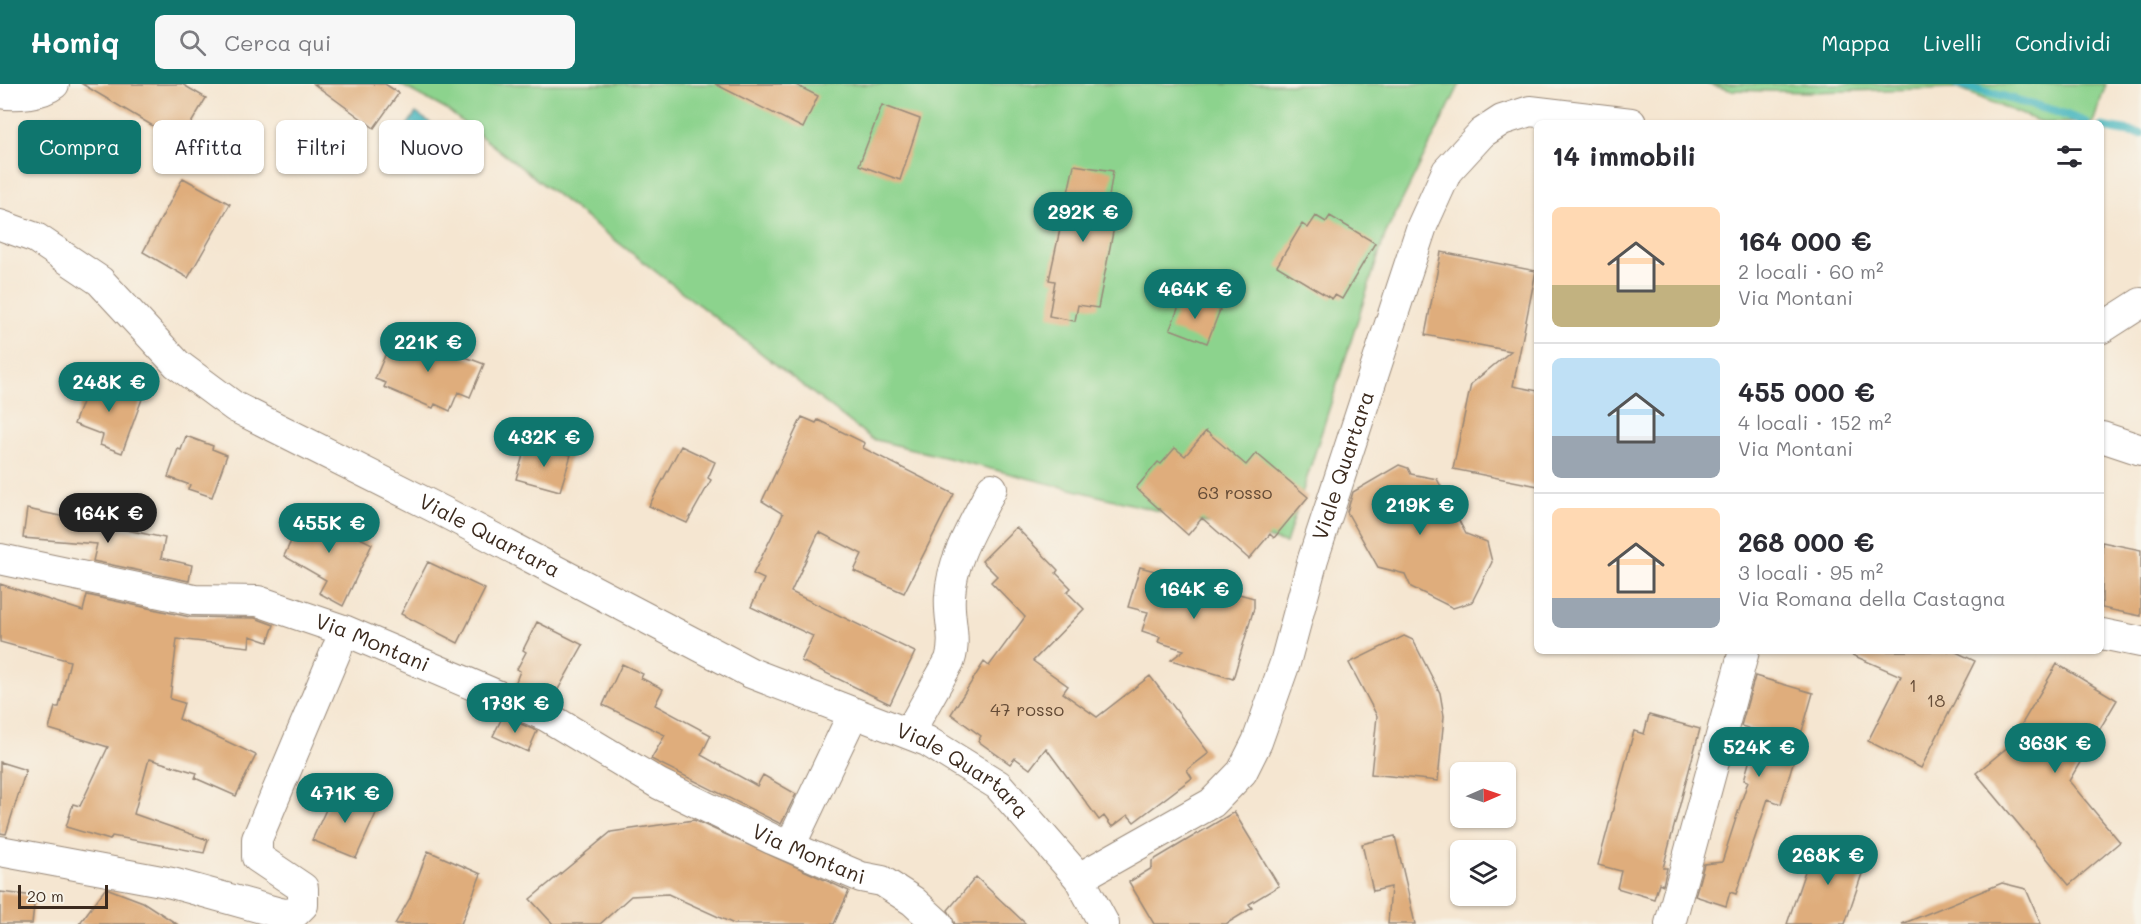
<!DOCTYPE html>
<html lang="it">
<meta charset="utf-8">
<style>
body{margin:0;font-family:Mali,sans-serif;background:#f7f7f7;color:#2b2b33;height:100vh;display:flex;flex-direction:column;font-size:22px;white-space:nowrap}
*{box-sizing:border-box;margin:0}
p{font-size:20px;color:#7c7c81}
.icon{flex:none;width:33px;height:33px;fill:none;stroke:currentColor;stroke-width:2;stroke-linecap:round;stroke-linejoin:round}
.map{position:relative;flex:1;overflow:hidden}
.panel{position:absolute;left:1534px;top:36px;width:570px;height:534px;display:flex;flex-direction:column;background:#fff;border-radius:9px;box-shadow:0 2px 4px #0004}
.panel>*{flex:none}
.guide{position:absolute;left:18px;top:36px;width:570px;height:54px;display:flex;gap:12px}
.needle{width:39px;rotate:88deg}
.fabs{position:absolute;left:1450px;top:678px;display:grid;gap:12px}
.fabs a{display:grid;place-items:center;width:66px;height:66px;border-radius:9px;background:#fff;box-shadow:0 2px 4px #0004;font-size:30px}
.scale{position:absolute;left:18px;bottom:15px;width:90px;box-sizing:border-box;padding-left:6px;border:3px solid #3b2a1e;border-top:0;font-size:16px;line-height:21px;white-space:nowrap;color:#3b2a1e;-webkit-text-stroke:4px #f7f3e8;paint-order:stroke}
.price{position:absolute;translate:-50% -51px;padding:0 14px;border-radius:21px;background:#0f766e;color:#fff;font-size:20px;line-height:39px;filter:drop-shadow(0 2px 3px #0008)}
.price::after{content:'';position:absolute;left:50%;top:36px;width:18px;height:14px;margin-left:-9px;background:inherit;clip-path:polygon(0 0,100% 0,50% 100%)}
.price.current{background:#222;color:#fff}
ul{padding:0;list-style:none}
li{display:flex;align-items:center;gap:18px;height:150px;padding:0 18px}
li+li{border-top:2px solid #e1e1e2}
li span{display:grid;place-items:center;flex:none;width:168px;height:120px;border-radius:9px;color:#555}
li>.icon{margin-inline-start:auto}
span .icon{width:72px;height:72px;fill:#fffc;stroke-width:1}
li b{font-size:26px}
h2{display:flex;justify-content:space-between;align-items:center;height:72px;padding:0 18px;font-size:26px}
.tag{padding:0 21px;border-radius:9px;background:#fff;box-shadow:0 2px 4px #0004;font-size:21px;line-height:54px}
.tag.current{background:#0f766e;color:#fff}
header{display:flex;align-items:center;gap:36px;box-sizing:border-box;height:84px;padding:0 30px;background:#0f766e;color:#fff}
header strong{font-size:28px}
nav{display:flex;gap:33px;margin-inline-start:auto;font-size:21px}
.search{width:420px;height:54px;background:#f7f7f7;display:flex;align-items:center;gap:15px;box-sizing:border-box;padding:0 21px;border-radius:9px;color:#7c7c81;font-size:22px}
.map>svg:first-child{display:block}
.green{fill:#8cd38d;stroke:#647e56;stroke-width:1.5}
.water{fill:#48b7bf;stroke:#42706e;stroke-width:1.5}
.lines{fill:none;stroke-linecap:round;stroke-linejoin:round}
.stream{stroke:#48b7bf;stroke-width:9}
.building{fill:#dfad7c}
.minor-casing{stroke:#988878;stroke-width:32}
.minor{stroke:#fff;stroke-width:30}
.labels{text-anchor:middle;stroke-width:6;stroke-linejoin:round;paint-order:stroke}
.number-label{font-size:18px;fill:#644b36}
.street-label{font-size:21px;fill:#3b2a1e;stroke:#f7f3e8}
</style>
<header>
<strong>Homiq</strong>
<div class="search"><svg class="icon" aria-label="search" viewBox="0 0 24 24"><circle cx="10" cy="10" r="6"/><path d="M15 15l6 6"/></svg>Cerca qui</div>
<nav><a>Mappa</a><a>Livelli</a><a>Condividi</a></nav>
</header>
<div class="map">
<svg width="2141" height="840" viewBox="0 0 2141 840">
<rect width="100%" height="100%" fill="#f7f3e8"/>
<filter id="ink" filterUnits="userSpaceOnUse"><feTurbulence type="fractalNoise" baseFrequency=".0167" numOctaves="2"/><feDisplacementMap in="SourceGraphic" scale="12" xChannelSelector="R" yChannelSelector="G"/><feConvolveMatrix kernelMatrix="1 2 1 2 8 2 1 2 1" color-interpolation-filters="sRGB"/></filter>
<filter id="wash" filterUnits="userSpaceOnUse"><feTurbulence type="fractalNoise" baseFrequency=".008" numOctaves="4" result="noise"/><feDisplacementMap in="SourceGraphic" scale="24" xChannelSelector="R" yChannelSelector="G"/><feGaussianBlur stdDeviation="1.35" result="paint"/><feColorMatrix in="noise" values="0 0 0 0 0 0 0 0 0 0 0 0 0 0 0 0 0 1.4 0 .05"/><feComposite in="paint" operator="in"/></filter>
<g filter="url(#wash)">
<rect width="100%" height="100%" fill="#f5e6d1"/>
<path class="green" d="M399,0h1061l-75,151 -99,308 -414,-104 -425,-329z
M1707,0h399l-13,39h-50l-87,-35 -148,4 -78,-2z"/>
<path class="water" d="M416,29l29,20 -11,15 -29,-20z"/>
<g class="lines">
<path class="stream" d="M1957,0l98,27 31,12
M2102,43l39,7"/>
</g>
<g id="blocks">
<path class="building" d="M82,0h100l24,14 -26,44z
M314,0h71l14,9 -25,35z
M715,0h79l24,12 -15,32z
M882,21l38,14 -20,61 -41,-15z
M1074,81l39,6 -6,39 10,2 -19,96 -20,-3 -3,16 -26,-5 6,-35 -6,-1z
M183,94l47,26 -42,74 -45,-26z
M1316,132l10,6 4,-6 45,27 -33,56 -7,-4 -3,4 -55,-33 25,-42 6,4z
M1441,168l95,19 -23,115 25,5v95l-85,-17 18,-85 40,-33 -86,-16z
M1183,212l37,14 -13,33 -37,-14z
M400,249l84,31 -14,33 -12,-5 -8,19 -15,-7 -2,4 -49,-21 2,-4 -11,-4 11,-26 5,2z
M97,292l32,12 -2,6 15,5 -20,54 -22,-8 3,-10 -29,-11 12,-33 5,1z
M802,333l14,6 2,-3 47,23 -2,5 91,46 -50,99 -50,-22 8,-17 -43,-22 -28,60 124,60 -25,52 -89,-43 12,-25 -62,-29 13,-28 -11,-5 30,-60 -21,-13z
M1206,347l40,34 10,-12 52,44 -34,41 -4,-4 -21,25 -47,-41 -14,17 -52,-47 22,-26 3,2 14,-16 10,8z
M186,352l27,10 -1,3 15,6 -15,42 -24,-8 2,-4 -22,-8 10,-28 3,1z
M533,361l38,10 -11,36 -44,-12 8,-27 7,2z
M681,362l34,16 -7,16 3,2 -24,43 -38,-17z
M1399,381l9,3 3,6 26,5 29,55 21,8 5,20 -20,40 -19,6 -42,-21 -6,-13 -27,-7 -31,-55 6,-20z
M27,425l138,29 -4,20 31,7 -3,16 -96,-20 4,-17 -74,-6z
M325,429l32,15 -3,7 18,9 -29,62 -24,-13 7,-13 -42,-24 20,-42 17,8z
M1016,443l42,43 -2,3 15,15 -4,4 17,17 -51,52 35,25 -5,7 34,24 53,-41 59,77 -22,17 5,8 -58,44 -6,-7 -16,12 -8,-11 -5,4 -53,-72 -16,21 -15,-11 -5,6 -32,-23 3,-5 -30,-22 33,-52 5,4 36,-49 -34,-35 6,-6 -15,-15z
M2102,458l39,8v66l-39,-8z
M428,478l57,27 -27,54 -57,-29z
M1140,483l114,31v10l-21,71 -62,-19 13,-10 -26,-8 2,-5 -18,-6 6,-19 -20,-5z
M0,500l83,27 4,-16 103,22 65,1 19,7 -6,17 -18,-6 -1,11 -72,-8 -7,60 14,4 -5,16 77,36 -20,41 -41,-18 2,-5 -48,-14 -15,55 74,26 -4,13 -92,-17 -2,4 -44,-13 7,-23 7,2 28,-59 -59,-18 6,-22h4l11,-46 -70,-19z
M537,538l46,23 -31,55 -37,-16 5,-13 -3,-2 9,-17 -3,-2z
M1404,552l9,4 27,53 4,23 -6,65 -67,-7 6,-58 -28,-53z
M1843,567h111l21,10 -54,107 -53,-27 33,-65z
M622,580l21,10 -2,4 22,11 -8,16 56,30 -10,20 56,31 6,-11 33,19 -15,30 -130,-65 14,-24 -62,-30z
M2057,580l60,36 -48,81 51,61 -51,43 -93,-112 33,-27z
M1755,592l58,17 -32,111 -13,-5 -32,95 -6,-2 -4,14 -31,-10 9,-32 18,-2 26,-81 -4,-1 14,-49 -17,-5z
M1649,631l51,14 -37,139h4l-4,17 -4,-2 -5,16 -37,-11 4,-17 -23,-6 36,-134 10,3z
M503,632l34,15 -9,21 -35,-16z
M0,678l26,8 -20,64 -6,-1z
M335,706l43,19 -22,49 -44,-18z
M1234,728l45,74 -30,18 3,4 -26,16h-72l-25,-42 23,-14v-7z
M694,736l155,71 -15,33h-100l-66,-30 -37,2 -31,28h-47l-23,-25 81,-67z
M1395,752l11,47 9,41h-27l3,-37 -18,4 -11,-47z
M1816,755l52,17 -23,68h-58z
M428,767l53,23 -20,50h-66l15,-26z
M976,793l50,47h-71l-7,-14z
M2002,799l24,6 15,35h-139z
M106,804l37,14 34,22h-98z
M0,808l35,4 -3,28h-32z"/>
</g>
</g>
<g filter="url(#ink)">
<use href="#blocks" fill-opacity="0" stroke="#988878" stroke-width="1.5"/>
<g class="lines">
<defs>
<g id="minor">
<path d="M0,9c15,3 41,1 54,-9"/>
<path id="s1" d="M0,141l36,13 64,43 77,83 58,43 209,105 307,161 176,68 71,44 81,93 25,46"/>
<path d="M2102,244l39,-25"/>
<path d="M2102,353l39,13"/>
<path id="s2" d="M0,475l194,41 64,1 88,30 200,85 113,68 113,55 89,38 21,4 31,20 25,23"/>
<path d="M2102,550l39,8"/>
<path d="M909,649l41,-73c7,-22 -2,-42 0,-64 2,-39 25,-73 42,-108"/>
<path d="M791,760l62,-130"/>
<path d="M0,767l172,32 111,31 12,-1 8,-8v-17l-46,-31v-18l80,-190"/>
<path id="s3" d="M1079,794l133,-75 30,-31 15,-30 28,-79 28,-104 109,-333 25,-55 35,-38 20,-13 28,-9 101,12"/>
<path d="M1670,840l74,-273"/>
</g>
</defs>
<use href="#minor" class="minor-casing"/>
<use href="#minor" class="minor"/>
</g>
</g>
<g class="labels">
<g class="number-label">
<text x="1235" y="415">63 rosso</text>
<text x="1913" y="608">1</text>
<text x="1936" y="623">18</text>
<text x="1027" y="632">47 rosso</text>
</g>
<g class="street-label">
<text dy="7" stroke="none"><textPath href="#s3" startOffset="519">Viale Quartara</textPath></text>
<text dy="7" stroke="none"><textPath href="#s1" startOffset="586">Viale Quartara</textPath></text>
<text dy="7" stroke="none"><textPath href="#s2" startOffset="384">Via Montani</textPath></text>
<text dy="7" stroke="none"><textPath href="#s1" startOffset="1116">Viale Quartara</textPath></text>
<text dy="7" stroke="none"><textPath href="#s2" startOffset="870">Via Montani</textPath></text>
</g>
</g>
</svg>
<div class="fabs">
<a><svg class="needle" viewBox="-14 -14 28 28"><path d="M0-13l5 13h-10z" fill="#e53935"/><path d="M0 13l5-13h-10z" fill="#7c7c81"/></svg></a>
<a><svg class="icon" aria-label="layers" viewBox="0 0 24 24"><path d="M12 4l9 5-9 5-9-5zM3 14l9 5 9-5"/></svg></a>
</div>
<div class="scale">20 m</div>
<b class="price" style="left:1083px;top:159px">292K €</b>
<b class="price" style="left:1195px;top:236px">464K €</b>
<b class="price" style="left:428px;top:289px">221K €</b>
<b class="price" style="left:109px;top:329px">248K €</b>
<b class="price" style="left:544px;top:384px">432K €</b>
<b class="price" style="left:1420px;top:452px">219K €</b>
<b class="price current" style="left:108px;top:460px">164K €</b>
<b class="price" style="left:329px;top:470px">455K €</b>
<b class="price" style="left:1194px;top:536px">164K €</b>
<b class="price" style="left:515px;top:650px">173K €</b>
<b class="price" style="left:2055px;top:690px">363K €</b>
<b class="price" style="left:1759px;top:694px">524K €</b>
<b class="price" style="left:345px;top:740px">471K €</b>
<b class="price" style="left:1828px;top:802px">268K €</b>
<div class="guide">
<a class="tag current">Compra</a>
<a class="tag">Affitta</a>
<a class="tag">Filtri</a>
<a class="tag">Nuovo</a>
</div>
<section class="panel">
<h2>14 immobili<svg class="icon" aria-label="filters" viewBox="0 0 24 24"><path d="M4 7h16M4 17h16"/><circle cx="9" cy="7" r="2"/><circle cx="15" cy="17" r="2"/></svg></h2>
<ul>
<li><span style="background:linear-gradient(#ffd9b3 65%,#c2b280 0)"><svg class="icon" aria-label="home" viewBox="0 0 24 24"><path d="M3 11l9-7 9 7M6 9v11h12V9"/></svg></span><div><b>164 000 €</b><p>2 locali · 60 m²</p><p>Via Montani</p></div></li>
<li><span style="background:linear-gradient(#bfe0f5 65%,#9aa5b1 0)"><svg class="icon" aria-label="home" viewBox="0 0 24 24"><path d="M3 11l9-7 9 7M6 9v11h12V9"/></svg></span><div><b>455 000 €</b><p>4 locali · 152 m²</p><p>Via Montani</p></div></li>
<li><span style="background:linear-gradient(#ffd9b3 75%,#9aa5b1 0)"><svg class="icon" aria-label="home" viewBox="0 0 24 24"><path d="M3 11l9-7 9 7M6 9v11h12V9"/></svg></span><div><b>268 000 €</b><p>3 locali · 95 m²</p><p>Via Romana della Castagna</p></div></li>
</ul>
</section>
</div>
